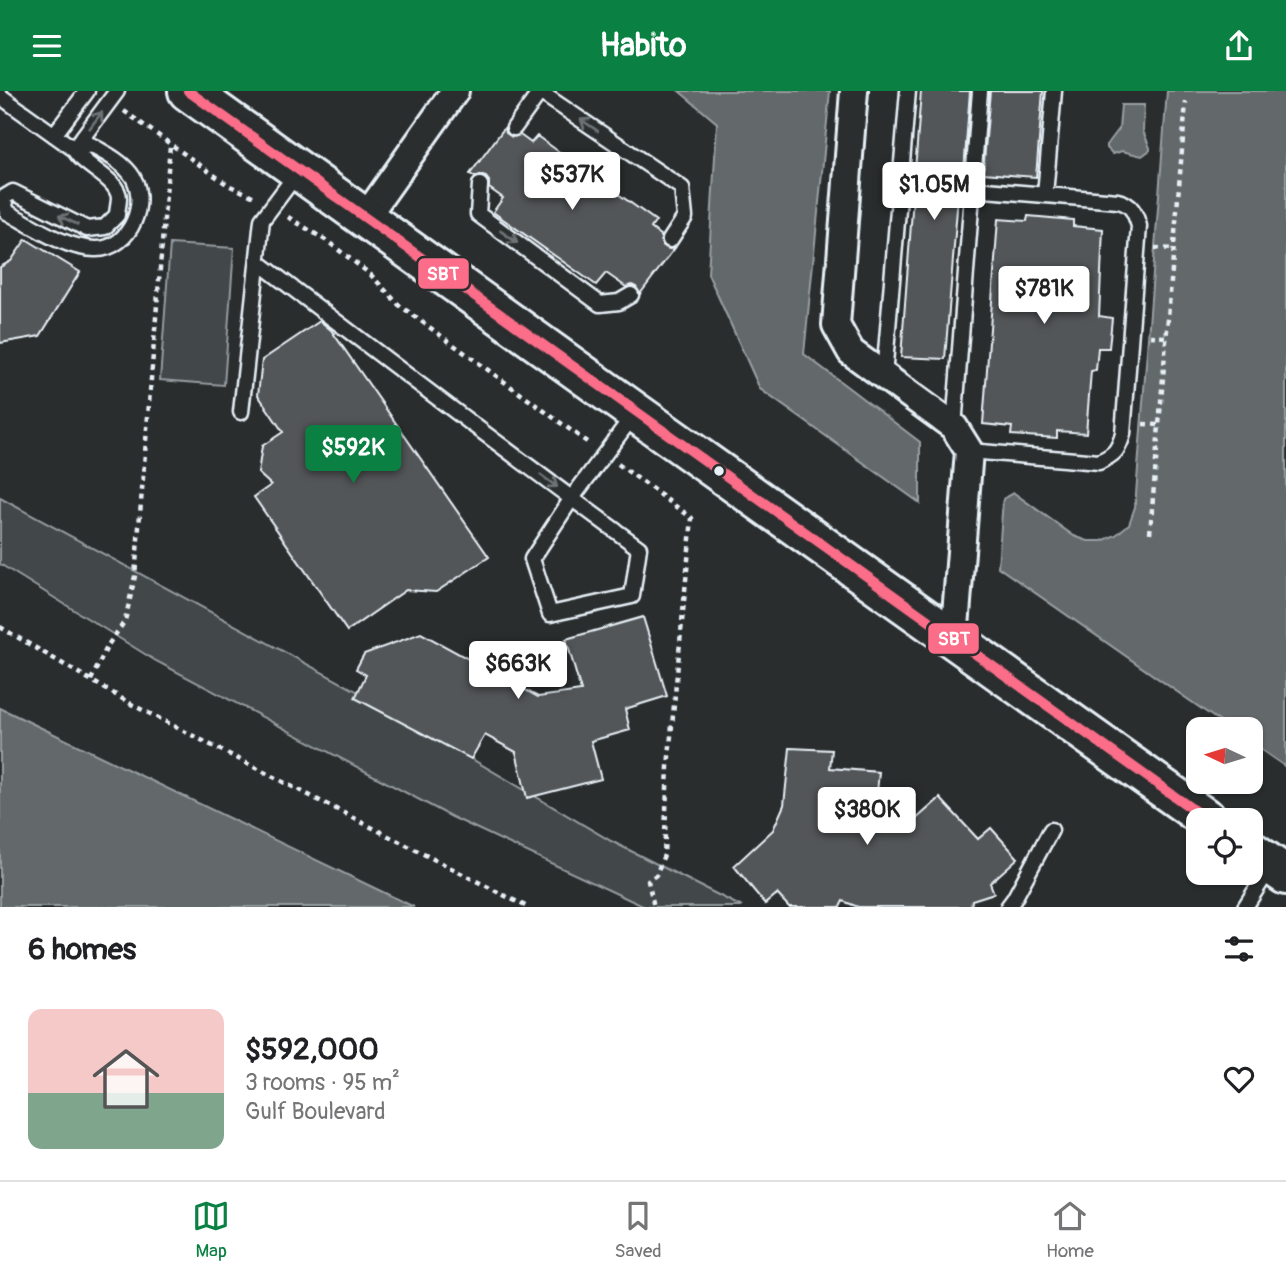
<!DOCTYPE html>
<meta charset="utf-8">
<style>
body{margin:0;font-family:Pangolin,sans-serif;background:#f6f6f6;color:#202124;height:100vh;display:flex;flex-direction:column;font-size:26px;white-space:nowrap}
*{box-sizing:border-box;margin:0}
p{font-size:23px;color:#757577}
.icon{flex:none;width:38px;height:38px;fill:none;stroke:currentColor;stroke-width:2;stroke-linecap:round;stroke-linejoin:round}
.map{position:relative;height:816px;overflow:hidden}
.details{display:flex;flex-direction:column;background:#fff;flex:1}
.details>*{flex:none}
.needle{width:46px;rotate:274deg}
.controls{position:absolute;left:1186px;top:626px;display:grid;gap:14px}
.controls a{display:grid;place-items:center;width:77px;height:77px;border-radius:14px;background:#fff;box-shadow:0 2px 5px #0004;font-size:35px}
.price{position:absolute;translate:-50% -60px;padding:0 16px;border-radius:7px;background:#fff;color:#222;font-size:23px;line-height:46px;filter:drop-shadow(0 2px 4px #0008)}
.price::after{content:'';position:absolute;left:50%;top:42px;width:21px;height:16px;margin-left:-10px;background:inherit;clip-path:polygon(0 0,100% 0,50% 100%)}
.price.on{background:#0b8043;color:#fff}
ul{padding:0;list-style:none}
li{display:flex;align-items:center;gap:21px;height:175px;padding:0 28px}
li span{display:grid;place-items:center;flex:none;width:196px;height:140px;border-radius:14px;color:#555}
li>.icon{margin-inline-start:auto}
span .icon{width:84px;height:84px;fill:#fffc;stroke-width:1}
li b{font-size:30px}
h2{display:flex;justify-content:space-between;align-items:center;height:84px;padding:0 28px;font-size:30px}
header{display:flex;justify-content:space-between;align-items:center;height:91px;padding:0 28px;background:#0b8043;color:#fff;font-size:32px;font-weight:700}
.tab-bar{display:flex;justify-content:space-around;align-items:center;height:98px;border-top:2px solid #e0e0e0;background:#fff;font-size:19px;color:#757577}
.tab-bar a{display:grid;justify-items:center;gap:4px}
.tab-bar .on{color:#0b8043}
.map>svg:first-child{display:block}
.green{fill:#424648;stroke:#959ca0;stroke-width:2}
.water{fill:#63686b;stroke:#989fa3;stroke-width:2}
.building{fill:#535759;stroke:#e8f1f8;stroke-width:2}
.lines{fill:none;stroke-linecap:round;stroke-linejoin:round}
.service-casing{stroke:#e8f1f8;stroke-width:19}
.minor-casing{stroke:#e8f1f8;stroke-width:32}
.primary-casing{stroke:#e8f1f8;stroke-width:44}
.path{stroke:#e8f1f8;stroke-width:4.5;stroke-dasharray:5 5;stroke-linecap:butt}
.service{stroke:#2a2d2e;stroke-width:14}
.minor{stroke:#2a2d2e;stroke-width:26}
.primary{stroke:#2a2d2e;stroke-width:38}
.bus-1-casing{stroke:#2a2d2e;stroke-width:16}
.bus-1{stroke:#fb6d88;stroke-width:10}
.oneway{stroke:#6c7275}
.bus-dot{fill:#e8f1f8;stroke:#2a2d2e;stroke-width:2.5}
.line-badge{stroke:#2a2d2e;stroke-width:2.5}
.badge-label{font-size:19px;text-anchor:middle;font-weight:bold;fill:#fff}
</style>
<header><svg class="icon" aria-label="menu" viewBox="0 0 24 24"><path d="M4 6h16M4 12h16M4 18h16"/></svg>Habito<svg class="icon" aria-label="share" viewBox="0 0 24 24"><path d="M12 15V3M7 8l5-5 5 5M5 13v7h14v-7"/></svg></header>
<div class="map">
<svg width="1286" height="816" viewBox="0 0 1286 816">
<rect width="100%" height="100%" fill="#2a2d2e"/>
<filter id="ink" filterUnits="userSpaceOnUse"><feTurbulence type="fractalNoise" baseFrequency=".0143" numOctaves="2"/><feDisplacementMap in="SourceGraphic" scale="14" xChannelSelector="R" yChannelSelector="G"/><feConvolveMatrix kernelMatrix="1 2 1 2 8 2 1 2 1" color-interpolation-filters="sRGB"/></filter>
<g filter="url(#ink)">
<path class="green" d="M170,153l64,4 -10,137 -64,-5z
M0,407l353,191 258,152 131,66h-97l-193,-90 -296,-156 -156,-97z"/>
<path class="water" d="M679,0h151l-26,263 116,88v61l-160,-114 -52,-115 9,-151z
M1167,0h119v676l-35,-24v-13h-19l-234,-163 5,-68 11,-6 60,43 14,5h14l14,-6 13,-11 6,-17z
M1121,14h23l-1,26 7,17v2l-8,6 -20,-5 -9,3 -6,-6v-3l12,-16z
M0,617l414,199h-414z"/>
<path class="building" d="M921,0h49l-6,80h-4l-15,188 -44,-2z
M990,0h53l-7,86 -53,-4z
M505,36l1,6 6,4 8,-2 11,8 6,-7 119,85 -5,7 10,8 1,9 7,4 6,-1 -35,46 -4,-7 -4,-2 -6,2 -20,-14 -10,12 -103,-73 10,-14 -14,-10v-7l-3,-4 -6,-2 -5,2 -5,-3z
M1028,125l45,4v6l30,3 -4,87 13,2 -3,30h-11l-2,22 -5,1 -5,62 -29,-2v7l-46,-3 1,-8 -29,-3 15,-205 29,2z
M26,148l54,33 -40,64 -40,7v-76l11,-6z
M320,230l11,9 158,227 -53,35 -30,-2 -59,41 -93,-134 17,-12 -13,-12 4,-27 21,-14 -25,-37 4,-35z
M643,526l24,79 -42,13 5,21 -39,11 10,38 -74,19 -11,-46 -31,-17 -14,24 -116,-61 11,-23 -10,-6 8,-15 57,-21 117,64 43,-6 -15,-52z
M790,657l42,2 -2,18 49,4 -3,31 39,17 25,-22 38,41 13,-11 27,30 -28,25 4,10 -22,7 -1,7h-113l-15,-6 -3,6h-51l-12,-13 -12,10 -31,-38 39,-36 11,-25z"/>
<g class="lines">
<defs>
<path id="service" d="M0,5l74,53c9,18 44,29 45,49 0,6 -2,12 -2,17l-12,12 -18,2 -74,-37 -10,6 4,14c26,14 57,36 88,37 36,1 56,-50 35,-76 -10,-13 -26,-20 -39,-28l-17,4
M514,37l26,-36 142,96 3,29 -15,23
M54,44l33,-44
M74,58l43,-58
M480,94l-2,29 122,90 19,-2 12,-7
M1045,104l9,-104
M258,171c126,96 253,192 381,286l-7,48 -82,18 -18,-55 40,-61 63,-85
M884,285l24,-285
M241,321l21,-192 36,-48
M954,336l26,-336
M969,360l130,11c16,-8 19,-11 24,-28l16,-208c-4,-13 -7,-22 -21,-25l-145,-12
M1008,816l6,-8 37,-69
M1245,816l26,-41"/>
<path id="minor" d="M854,0l-18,234 15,27 103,75 15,24 -15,189
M365,127l90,-127"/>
<path id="primary" d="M188,0l447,321 574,409
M1251,760l35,24"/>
</defs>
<use href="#service" class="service-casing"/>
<use href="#minor" class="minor-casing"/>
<use href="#primary" class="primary-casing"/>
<path class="path" d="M124,20l104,74 29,13
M288,126l39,24 43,33 29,31 192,140
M1155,157l19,1
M1150,245l16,1
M1143,333l16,1
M618,373l74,54 -24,249 -4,88 -8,20 -8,6 6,26
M1150,442l36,-431
M0,536l133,78 394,202
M91,589l17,-35 17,-24 10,-45 35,-431"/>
<use href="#service" class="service"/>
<use href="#minor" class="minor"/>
<use href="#primary" class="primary"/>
<defs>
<path id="bus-1" d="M188,0l1021,730"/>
</defs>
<use href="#bus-1" class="bus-1-casing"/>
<use href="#bus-1" class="bus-1"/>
</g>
<defs><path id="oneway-shaft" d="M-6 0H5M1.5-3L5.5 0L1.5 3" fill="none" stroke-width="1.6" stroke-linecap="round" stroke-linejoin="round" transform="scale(1.75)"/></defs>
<g class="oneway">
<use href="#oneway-shaft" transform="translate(96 29) rotate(-53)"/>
<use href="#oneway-shaft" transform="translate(589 34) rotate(-146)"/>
<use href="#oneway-shaft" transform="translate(68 129) rotate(-154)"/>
<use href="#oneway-shaft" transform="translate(509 146) rotate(36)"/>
<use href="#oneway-shaft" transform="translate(549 390) rotate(36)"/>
</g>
</g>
<circle class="bus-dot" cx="719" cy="380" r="6"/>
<g class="line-badge">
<rect x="417" y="166" width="53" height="33" rx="7" fill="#fb6d88"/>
<rect x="927" y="531" width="53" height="33" rx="7" fill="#fb6d88"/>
</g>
<g class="badge-label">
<text x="443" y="189">SBT</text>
<text x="954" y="554">SBT</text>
</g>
</svg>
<div class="controls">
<a><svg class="needle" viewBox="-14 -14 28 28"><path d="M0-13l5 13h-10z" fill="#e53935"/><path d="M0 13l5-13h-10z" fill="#757577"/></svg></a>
<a><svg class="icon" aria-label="locate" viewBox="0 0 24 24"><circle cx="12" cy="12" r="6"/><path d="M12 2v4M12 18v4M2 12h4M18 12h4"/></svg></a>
</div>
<b class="price" style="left:572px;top:121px">$537K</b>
<b class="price" style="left:934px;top:131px">$1.05M</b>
<b class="price" style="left:1044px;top:235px">$781K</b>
<b class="price on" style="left:353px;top:394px">$592K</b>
<b class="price" style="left:518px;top:610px">$663K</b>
<b class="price" style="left:867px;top:756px">$380K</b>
</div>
<section class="details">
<h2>6 homes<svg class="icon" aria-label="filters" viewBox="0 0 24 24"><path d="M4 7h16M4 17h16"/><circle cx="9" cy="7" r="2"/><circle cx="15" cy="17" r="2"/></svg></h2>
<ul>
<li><span style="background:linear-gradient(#f6c9c9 60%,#7fa58c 0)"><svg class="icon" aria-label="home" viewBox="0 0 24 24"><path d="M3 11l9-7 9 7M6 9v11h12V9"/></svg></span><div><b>$592,000</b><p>3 rooms · 95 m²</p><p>Gulf Boulevard</p></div><svg class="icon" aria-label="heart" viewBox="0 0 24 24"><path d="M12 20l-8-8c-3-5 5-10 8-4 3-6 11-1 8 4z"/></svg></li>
</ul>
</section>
<nav class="tab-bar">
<a class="on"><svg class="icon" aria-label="map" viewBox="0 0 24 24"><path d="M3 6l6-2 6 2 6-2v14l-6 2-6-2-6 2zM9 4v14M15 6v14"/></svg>Map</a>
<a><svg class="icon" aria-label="saved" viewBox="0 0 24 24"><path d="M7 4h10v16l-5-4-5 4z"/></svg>Saved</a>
<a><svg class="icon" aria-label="home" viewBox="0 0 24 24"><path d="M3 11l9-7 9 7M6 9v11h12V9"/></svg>Home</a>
</nav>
